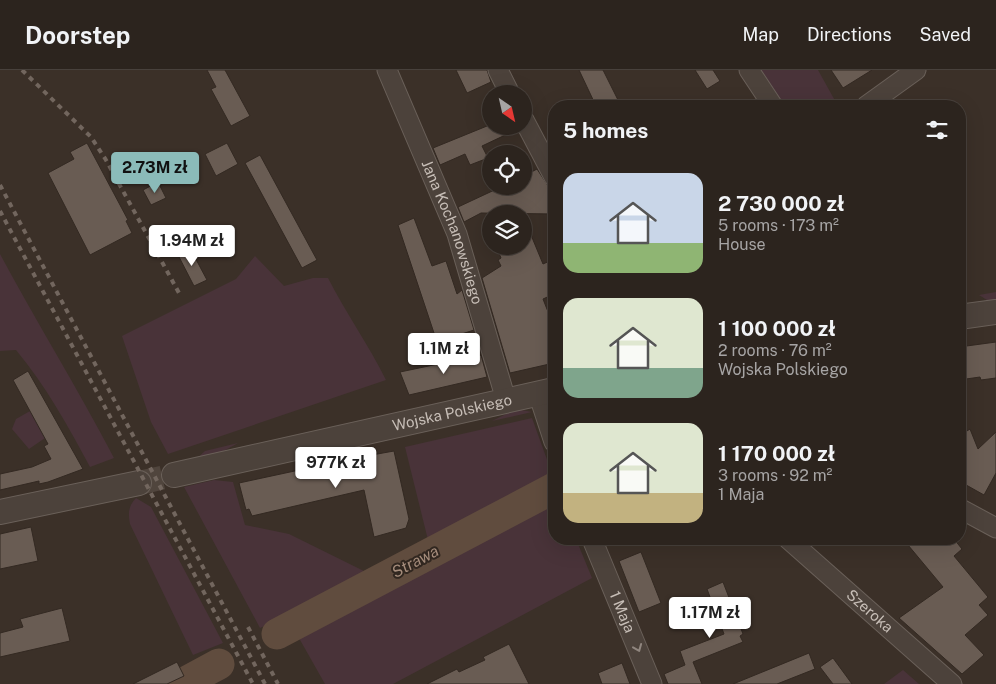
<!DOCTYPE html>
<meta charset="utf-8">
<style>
body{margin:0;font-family:"Public Sans",sans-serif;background:#342c27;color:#f1f3f6;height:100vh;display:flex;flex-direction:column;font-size:19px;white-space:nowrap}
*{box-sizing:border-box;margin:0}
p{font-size:16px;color:#a6a4a4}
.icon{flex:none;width:28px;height:28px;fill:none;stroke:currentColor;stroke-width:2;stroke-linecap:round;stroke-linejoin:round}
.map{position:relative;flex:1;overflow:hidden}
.drawer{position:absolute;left:548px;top:30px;width:418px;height:445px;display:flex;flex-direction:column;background:#2c241e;border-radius:20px;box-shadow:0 5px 20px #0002,0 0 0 1px #48413c}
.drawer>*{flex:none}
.needle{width:32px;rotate:146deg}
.buttons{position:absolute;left:482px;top:15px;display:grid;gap:10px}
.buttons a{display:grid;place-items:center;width:50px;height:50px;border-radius:50%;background:#2c241e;box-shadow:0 5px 20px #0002,0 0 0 1px #48413c;font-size:25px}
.price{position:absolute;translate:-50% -42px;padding:0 11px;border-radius:5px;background:#fff;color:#222;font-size:16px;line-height:32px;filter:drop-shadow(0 1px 2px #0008)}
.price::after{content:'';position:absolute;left:50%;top:30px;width:15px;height:11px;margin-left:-8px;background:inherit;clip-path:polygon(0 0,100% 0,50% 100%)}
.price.active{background:#8bbbb9;color:#111}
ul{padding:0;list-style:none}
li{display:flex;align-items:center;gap:15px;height:125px;padding:0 15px}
li span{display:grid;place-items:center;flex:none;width:140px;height:100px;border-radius:15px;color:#555}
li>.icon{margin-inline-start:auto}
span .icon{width:60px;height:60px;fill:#fffc;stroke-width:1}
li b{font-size:21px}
h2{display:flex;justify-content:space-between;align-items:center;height:60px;padding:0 15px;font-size:21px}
header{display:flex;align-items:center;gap:30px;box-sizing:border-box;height:70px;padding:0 25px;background:#2c241e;border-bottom:1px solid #48413c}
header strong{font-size:24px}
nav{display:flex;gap:28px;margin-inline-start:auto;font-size:18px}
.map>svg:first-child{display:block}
.green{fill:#493339}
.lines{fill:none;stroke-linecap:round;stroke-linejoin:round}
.river{stroke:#604c3e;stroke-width:31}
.building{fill:#695c53;stroke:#332922}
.tertiary-tunnel{stroke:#50453d;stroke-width:24;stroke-dasharray:24 12;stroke-linecap:butt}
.minor-casing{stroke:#6a6059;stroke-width:21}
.tertiary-casing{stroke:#6a6059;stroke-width:26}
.minor{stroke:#4c423b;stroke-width:19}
.tertiary{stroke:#4c423b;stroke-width:24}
.rail{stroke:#72665e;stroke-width:4;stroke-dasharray:5 5;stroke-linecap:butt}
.oneway{stroke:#90867f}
.labels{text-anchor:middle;stroke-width:4;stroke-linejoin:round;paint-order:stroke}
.street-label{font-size:15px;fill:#c7beb7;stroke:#312720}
.water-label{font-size:16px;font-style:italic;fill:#a68d7c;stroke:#312720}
</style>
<header>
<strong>Doorstep</strong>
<nav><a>Map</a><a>Directions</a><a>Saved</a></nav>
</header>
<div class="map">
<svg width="996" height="614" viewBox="0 0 996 614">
<rect width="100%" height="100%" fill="#3b3028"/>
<path class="green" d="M758,0h60l20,36h-55z
M0,184c37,69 78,135 114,204l-24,9c-22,-41 -44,-81 -74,-117l-16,1z
M255,186l29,30 29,-8h15c18,35 40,66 58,102l-218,74 -17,-32 -29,-86 114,-57z
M996,222v8h-9l-8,-5z
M516,339l16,3 -40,9z
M30,341l15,27 -16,11 -17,-20 4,-10z
M532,348l22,61 -125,65 -24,-97z
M238,373l-25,14 -19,4 11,-10z
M214,410l19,2 12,43 44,9 83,41 -112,53 -76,-141z
M554,423v46h22l16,39 -199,106h-68l-30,-53z
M136,428l15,9 72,136 -30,12 -63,-131c-2,-10 -2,-18 6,-26z
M903,600l16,14h-35z"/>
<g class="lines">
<path class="river" d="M277,564l277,-146
M182,614l37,-20"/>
</g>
<path class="building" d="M207,0h18l25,46 -19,10 -20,-37 5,-2z
M456,0h31l4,12 -24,11z
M579,0h24l18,36h-25z
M695,0h18l7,11 -13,8z
M831,0h41l-29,18z
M487,56h28l1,4 -34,16 6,12 -18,7 -5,-11 -25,11 -7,-17z
M87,73l41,77 -2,1 6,12 -42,22 -42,-82 26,-14 -4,-7z
M227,73l11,21 -22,12 -11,-22z
M260,85l57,105 -15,8 -57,-105z
M537,99l17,26v19l-73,-1 -17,9 -6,-15 45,-21h21v-10z
M158,112l8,16 -15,7 -8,-15z
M414,148l18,48 14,-5 11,33 5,-4 12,40 -37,12 -39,-117z
M524,148l19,46 11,-5v35l-11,5 11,28v36l-44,10 -28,-95 19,-12 -3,-6 3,-2 -5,-12h28z
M190,178l17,32 -13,6 -16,-31z
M996,272v36l-15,2 -1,-3 -21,3v-33z
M481,285l6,22 -78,18 -9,-23z
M28,301l55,98 -35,13 -9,2v-3l-39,9v-16l32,-7 19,-8 -7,-13 4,-2 -35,-64z
M970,359l8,20 18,-17v41l-12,22 -25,-14v-45z
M394,381l15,68 -3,9 -32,9 -10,-47 -112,26 -3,-7 -3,1 -7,-27 116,-25z
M31,457l7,34 -38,8v-35z
M903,469h51l8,10 -8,7 34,41 -9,8 9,10 -23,20 19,20 -22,19 -63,-56 44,-31z
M641,482l20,51 -22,9 -20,-51z
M723,512l20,52 -3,2 3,6 -50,20 9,22h-34l-4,-10 21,-9 -5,-14 44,-17 -17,-45z
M62,538l8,33 -70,16v-24l23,-6 -3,-8z
M509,574l20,40h-102l30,-15 2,3 26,-12 -2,-3z
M809,583l6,16 -38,15h-44z
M833,588l19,26h-19l-13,-17z
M177,592l7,14 -17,8h-34z
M622,593l8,21h-28l-4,-11z"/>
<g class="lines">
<path class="tertiary-tunnel" d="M139,413l35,-8"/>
<defs>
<g id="minor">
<path id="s1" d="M387,0l70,164 49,166"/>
<path d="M498,0l12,24"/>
<path d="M749,0l24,36"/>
<path d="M866,36l50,-36"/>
<path d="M524,50l30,57"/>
<path d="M538,323l16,49"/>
<path d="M959,438l37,20"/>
<path id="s2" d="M592,469l60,145"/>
<path id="s3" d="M788,469l164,145"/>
</g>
<g id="tertiary">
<path d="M959,247l37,-5"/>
<path id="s4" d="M174,405l380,-85"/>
<path d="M0,442l139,-29"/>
</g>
</defs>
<use href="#minor" class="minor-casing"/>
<use href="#tertiary" class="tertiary-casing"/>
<use href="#minor" class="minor"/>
<use href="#tertiary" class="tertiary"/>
<path class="rail" d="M22,0l69,67 15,23 73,133
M0,115l265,499
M0,141l253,473
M248,557l30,57"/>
</g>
<defs><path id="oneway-chevron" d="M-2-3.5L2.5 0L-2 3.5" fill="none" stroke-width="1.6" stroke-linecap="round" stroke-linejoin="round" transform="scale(1.25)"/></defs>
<use class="oneway" href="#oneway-chevron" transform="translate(638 578) rotate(68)"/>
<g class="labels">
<g class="street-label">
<text dy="5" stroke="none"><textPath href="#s1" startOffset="175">Jana Kochanowskiego</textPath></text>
<text dy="5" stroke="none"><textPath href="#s4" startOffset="285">Wojska Polskiego</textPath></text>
<text dy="5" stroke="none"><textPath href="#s2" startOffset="79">1 Maja</textPath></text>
<text dy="5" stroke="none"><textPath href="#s3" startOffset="109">Szeroka</textPath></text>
</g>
<g class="water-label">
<text transform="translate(415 491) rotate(-28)" y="6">Strawa</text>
</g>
</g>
</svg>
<div class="buttons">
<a><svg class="needle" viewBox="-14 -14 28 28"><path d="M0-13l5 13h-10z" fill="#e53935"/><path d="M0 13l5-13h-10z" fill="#a6a4a4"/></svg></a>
<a><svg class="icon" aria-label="locate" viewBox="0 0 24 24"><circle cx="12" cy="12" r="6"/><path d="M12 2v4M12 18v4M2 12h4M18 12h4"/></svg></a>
<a><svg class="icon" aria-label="layers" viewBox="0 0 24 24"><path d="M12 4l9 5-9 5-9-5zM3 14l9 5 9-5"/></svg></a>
</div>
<b class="price active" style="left:155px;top:124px">2.73M zł</b>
<b class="price" style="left:192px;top:197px">1.94M zł</b>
<b class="price" style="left:444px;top:305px">1.1M zł</b>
<b class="price" style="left:336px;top:419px">977K zł</b>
<b class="price" style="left:710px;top:569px">1.17M zł</b>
<section class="drawer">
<h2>5 homes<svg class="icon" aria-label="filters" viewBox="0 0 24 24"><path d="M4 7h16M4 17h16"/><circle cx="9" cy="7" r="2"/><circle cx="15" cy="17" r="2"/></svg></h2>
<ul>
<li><span style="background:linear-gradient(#c9d6e8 70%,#8fb573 0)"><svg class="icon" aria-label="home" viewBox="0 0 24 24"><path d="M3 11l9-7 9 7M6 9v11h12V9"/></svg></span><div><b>2 730 000 zł</b><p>5 rooms · 173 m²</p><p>House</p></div></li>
<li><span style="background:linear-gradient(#dfe7d0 70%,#7fa58c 0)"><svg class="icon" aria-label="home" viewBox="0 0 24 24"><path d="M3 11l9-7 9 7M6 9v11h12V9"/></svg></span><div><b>1 100 000 zł</b><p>2 rooms · 76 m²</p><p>Wojska Polskiego</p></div></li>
<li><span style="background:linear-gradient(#dfe7d0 70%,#c2b280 0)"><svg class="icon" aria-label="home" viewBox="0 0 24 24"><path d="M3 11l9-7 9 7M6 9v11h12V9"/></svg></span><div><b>1 170 000 zł</b><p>3 rooms · 92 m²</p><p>1 Maja</p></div></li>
</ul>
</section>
</div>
